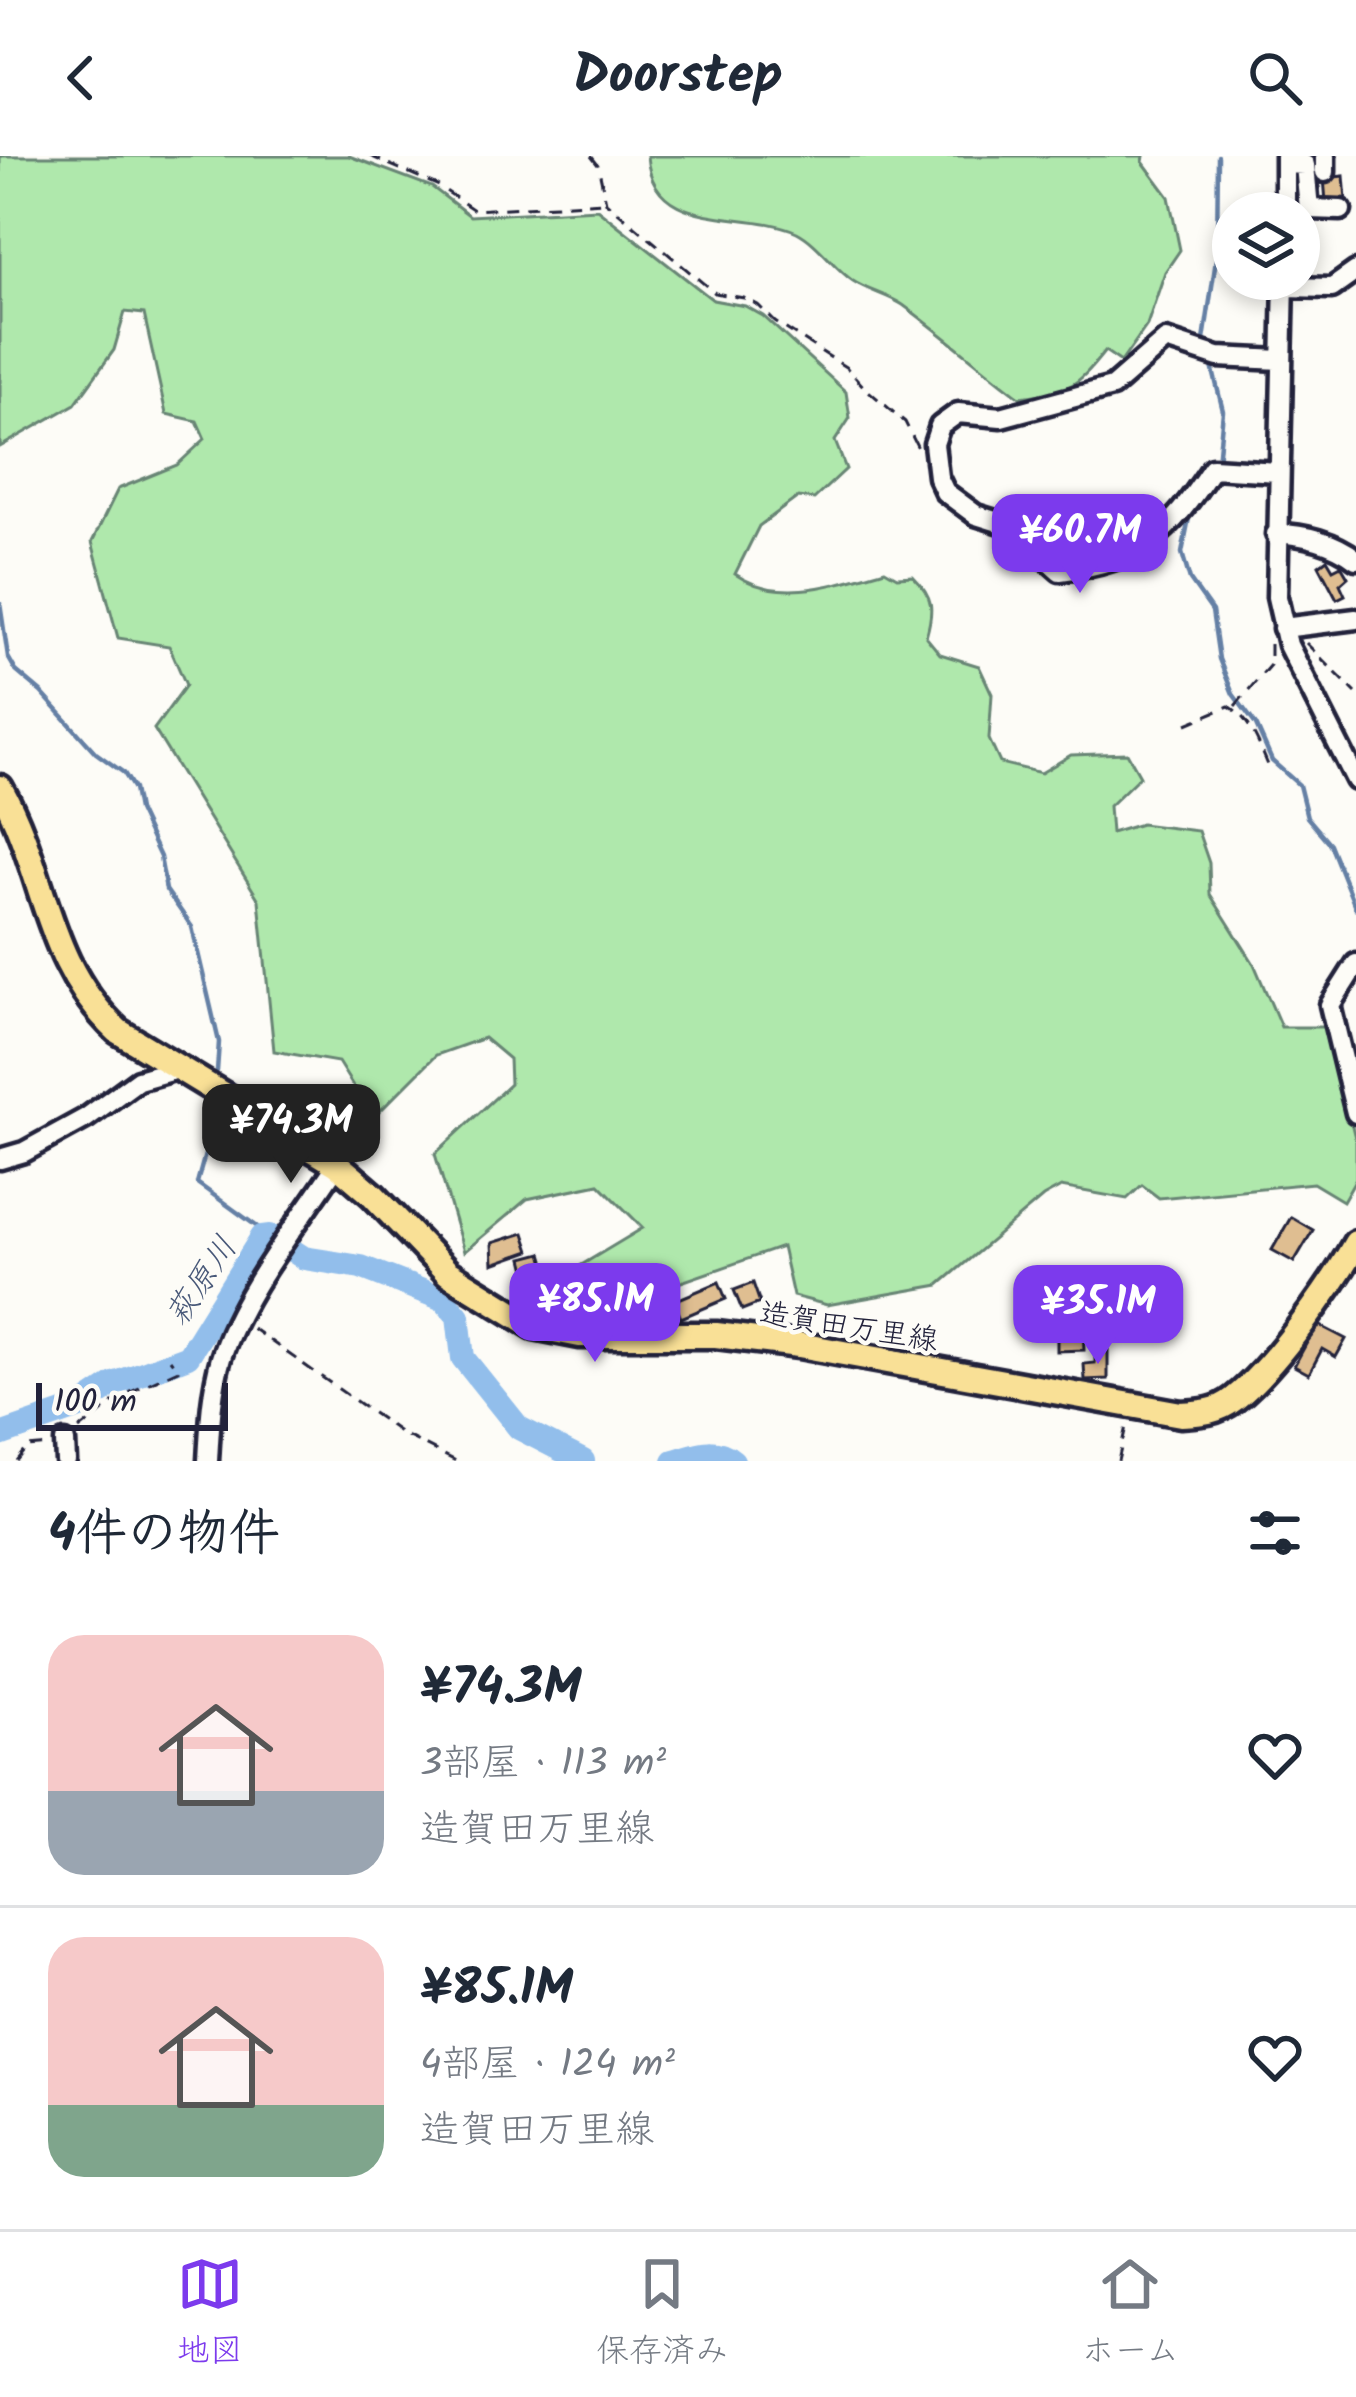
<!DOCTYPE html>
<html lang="ja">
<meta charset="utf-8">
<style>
body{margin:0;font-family:Kalam,"Klee One",sans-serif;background:#f2f2f3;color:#1f2937;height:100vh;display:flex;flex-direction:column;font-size:45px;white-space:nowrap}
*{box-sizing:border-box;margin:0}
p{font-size:39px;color:#747a83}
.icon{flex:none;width:66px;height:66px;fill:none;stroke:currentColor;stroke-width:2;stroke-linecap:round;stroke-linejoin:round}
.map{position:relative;height:1305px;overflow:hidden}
.details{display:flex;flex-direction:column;background:#fff;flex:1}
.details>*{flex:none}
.fabs{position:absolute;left:1212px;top:36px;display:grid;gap:24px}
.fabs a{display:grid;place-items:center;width:108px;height:108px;border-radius:50%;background:#fff;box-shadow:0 6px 18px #0003;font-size:60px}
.scale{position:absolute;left:36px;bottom:30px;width:192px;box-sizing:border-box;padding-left:12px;border:6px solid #22223b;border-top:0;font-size:33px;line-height:42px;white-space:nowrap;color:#22223b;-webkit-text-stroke:9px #fdfcf7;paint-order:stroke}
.price{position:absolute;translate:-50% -102px;padding:0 27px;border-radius:24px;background:#7c3aed;color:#fff;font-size:39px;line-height:78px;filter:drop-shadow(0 3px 6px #0008)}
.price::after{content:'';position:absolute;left:50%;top:72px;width:36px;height:27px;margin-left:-18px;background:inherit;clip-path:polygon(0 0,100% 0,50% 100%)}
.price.on{background:#222;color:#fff}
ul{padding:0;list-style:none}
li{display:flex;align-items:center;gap:36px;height:300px;padding:0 48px}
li+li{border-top:3px solid #e0e1e3}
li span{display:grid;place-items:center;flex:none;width:336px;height:240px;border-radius:36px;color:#555}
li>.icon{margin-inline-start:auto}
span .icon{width:144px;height:144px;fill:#fffc;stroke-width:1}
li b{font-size:51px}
h2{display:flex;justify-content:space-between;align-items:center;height:144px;padding:0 48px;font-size:51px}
header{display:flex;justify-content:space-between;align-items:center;height:156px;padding:0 48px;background:#fff;font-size:54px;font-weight:800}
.tab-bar{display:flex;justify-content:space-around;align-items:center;height:168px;border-top:3px solid #e0e1e3;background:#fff;font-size:33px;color:#747a83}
.tab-bar a{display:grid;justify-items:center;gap:6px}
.tab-bar .on{color:#7c3aed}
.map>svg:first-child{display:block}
.green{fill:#afe8ac;stroke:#688574;stroke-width:3}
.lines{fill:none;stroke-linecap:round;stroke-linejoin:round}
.stream{stroke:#6580a5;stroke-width:4.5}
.river{stroke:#92beeb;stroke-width:24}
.building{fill:#dfbe91;stroke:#22223b;stroke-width:3}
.minor-casing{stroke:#22223b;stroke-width:27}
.major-casing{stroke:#22223b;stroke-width:33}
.path{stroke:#22223b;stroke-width:3;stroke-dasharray:12 9;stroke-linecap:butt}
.minor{stroke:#fdfcf7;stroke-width:18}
.major{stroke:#f9e096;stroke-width:24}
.labels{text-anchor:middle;stroke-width:9;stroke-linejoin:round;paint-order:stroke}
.street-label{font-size:30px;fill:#22223b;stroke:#fdfcf7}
.water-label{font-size:33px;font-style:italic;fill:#495979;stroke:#fdfcf7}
</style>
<header><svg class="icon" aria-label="back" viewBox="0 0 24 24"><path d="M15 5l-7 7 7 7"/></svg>Doorstep<svg class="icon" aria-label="search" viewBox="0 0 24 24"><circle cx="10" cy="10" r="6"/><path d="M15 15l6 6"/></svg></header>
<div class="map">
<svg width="1356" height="1305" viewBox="0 0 1356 1305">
<rect width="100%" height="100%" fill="#fdfcf7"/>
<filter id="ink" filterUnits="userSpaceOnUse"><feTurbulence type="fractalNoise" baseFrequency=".00833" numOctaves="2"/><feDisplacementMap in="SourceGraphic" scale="24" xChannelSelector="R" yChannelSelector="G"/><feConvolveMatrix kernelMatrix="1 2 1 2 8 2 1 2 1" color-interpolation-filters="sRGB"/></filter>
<g filter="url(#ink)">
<path class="green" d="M0,0h349l83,31 38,29 127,-7 116,91 32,6 18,10 83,76 4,26 -15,23 11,28 -32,30 -16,-2 -39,29 -24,48c45,31 101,10 150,-4l12,7 16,-1c21,21 21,33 13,61l14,17 39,12 13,28 -3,45 11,24 41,10 30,-18 56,-2 13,23 -31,30 2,27 30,-9 57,7 11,32 1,31 44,70 27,63h46l29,115v36l-13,23 -30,-18 -154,15 -17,-13 -15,14 -66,-12 -18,10 -104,88 -112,20 -34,-9 -11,-49 -138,48 -64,1 -2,-29 65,-39 -44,-44 -72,15 -63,53 -29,-98 75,-70 -1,-25 -25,-21 -48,17 -63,63 -35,-56 -64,-11 -15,-151 -105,-171 32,-44 -17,-39 -51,-8 -26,-96 26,-53 59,-24 28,-26 -8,-18 -31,-7 -22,-100 -19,-2 -11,38 -39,54 -75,43z
M647,0h497l-1,6 26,35 11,53 -15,22 -18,53 -26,37 -16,-11c-31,39 -36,40 -85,46 -40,-30 -77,-63 -117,-92 -15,-10 -35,-14 -50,-24 -20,-14 -35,-38 -56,-49 -52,-24 -144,2 -150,-76z"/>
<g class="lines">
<path class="stream" d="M1203,191l14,-94 1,-97
M1211,206l12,49 -5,52
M1197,348l-8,14 -7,35 8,27 22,31 7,48 14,35 23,31 16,36 27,24 8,32 23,27 26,65
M0,447l8,54 8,14 25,21 55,61 28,20 10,16 4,21 22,47 6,33 26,37 27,115 -2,29
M217,955l-20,72 73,53"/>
<path class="river" d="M0,1279l80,-28 34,-23 74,-28 74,-119 8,-1 34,22 57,9 82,32 15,17 5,42 56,70 64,33
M674,1305c21,-6 40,-16 59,0"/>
</g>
<path class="building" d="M1344,20l2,24 -20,2 -2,-24z
M1327,403l6,10 8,-4 7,12 -8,7 5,11 -8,4 -18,-34z
M1291,1061l22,13 -19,32 -22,-12z
M524,1077l6,18 -37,13 -1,-21z
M542,1097l6,20 -20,5 -5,-20z
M719,1126l7,17 -45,19 -7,-17z
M753,1127l7,20 -18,7 -8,-20z
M1317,1168l29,15 -10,18 -14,-8 -13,25 -15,-8z
M1083,1173l1,21 -27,1v-21z
M1108,1193v30l-23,1 -1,-16 11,-1v-10z"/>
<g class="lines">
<defs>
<path id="minor" d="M1286,8l19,1 4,44 32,1
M1325,16v-16
M1285,57v-57
M1284,123l-7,318 11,48 68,135
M1284,131l48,1 24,-17
M1278,316l-66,-4c-43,65 -71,94 -152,103l-52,-46 -32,-10 -31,-23 -7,-15 -4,-33 6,-18 18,-13 43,4 111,-30 54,-47 52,17 63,3
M1276,378c26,-1 60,9 80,25
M1283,472l73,-9
M1356,808l-26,41 26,108
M0,1003l24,-7 62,-34 52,-38 32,-9 5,-7
M65,1286l1,19
M208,1305c2,-35 3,-69 13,-103 21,-66 78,-135 116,-194"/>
<path id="major" d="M0,632c47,84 43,173 118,243l219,133 36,31 75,78 86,53 46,9h136l83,10 382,69c19,-1 37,-2 53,-15 39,-30 98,-113 122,-156"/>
</defs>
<use href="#minor" class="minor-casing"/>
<use href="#major" class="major-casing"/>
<path class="path" d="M370,0l67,29 37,25 130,-8
M591,0l7,9 8,37 109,91 29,5 14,7 17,17 72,46 17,19 41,35 13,26
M1306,487l50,50
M1235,550l35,-41v-26
M1187,568l42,-18c23,14 31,42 42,66
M252,1172l149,105 55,28
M79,1274l43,-34 56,-26 -8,-11
M16,1305l11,-14 23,-2
M1118,1305l9,-39"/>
<use href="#minor" class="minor"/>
<use href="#major" class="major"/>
</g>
</g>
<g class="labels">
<g class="street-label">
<text transform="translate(849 1170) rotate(9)" y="10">造賀田万里線</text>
</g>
<g class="water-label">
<text transform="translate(200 1124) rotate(-56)" y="12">萩原川</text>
</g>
</g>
</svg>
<div class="fabs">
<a><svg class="icon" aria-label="layers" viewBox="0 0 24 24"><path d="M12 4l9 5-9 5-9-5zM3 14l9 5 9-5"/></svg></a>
</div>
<div class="scale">100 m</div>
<b class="price" style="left:1080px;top:440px">¥60.7M</b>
<b class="price on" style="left:291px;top:1030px">¥74.3M</b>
<b class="price" style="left:595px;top:1209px">¥85.1M</b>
<b class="price" style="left:1098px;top:1211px">¥35.1M</b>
</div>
<section class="details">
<h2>4件の物件<svg class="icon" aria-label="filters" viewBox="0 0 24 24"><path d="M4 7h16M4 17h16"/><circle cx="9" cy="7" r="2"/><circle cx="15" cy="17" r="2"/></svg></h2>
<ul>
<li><span style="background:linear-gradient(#f6c9c9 65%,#9aa5b1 0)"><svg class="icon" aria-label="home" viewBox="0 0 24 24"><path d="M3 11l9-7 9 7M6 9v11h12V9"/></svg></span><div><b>¥74.3M</b><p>3部屋 · 113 m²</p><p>造賀田万里線</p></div><svg class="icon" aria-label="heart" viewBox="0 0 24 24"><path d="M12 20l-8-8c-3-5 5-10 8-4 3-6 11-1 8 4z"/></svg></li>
<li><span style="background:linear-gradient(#f6c9c9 70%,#7fa58c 0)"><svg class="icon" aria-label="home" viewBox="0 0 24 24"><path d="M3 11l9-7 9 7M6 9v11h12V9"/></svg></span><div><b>¥85.1M</b><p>4部屋 · 124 m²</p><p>造賀田万里線</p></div><svg class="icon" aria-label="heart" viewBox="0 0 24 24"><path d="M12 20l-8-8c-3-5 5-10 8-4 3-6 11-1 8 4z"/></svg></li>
</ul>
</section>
<nav class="tab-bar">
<a class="on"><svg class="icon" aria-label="map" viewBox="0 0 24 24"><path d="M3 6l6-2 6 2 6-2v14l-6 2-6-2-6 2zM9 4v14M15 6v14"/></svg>地図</a>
<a><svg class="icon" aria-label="saved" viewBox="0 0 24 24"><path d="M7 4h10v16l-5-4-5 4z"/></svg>保存済み</a>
<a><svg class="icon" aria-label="home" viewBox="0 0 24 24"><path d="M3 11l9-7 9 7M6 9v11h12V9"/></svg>ホーム</a>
</nav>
